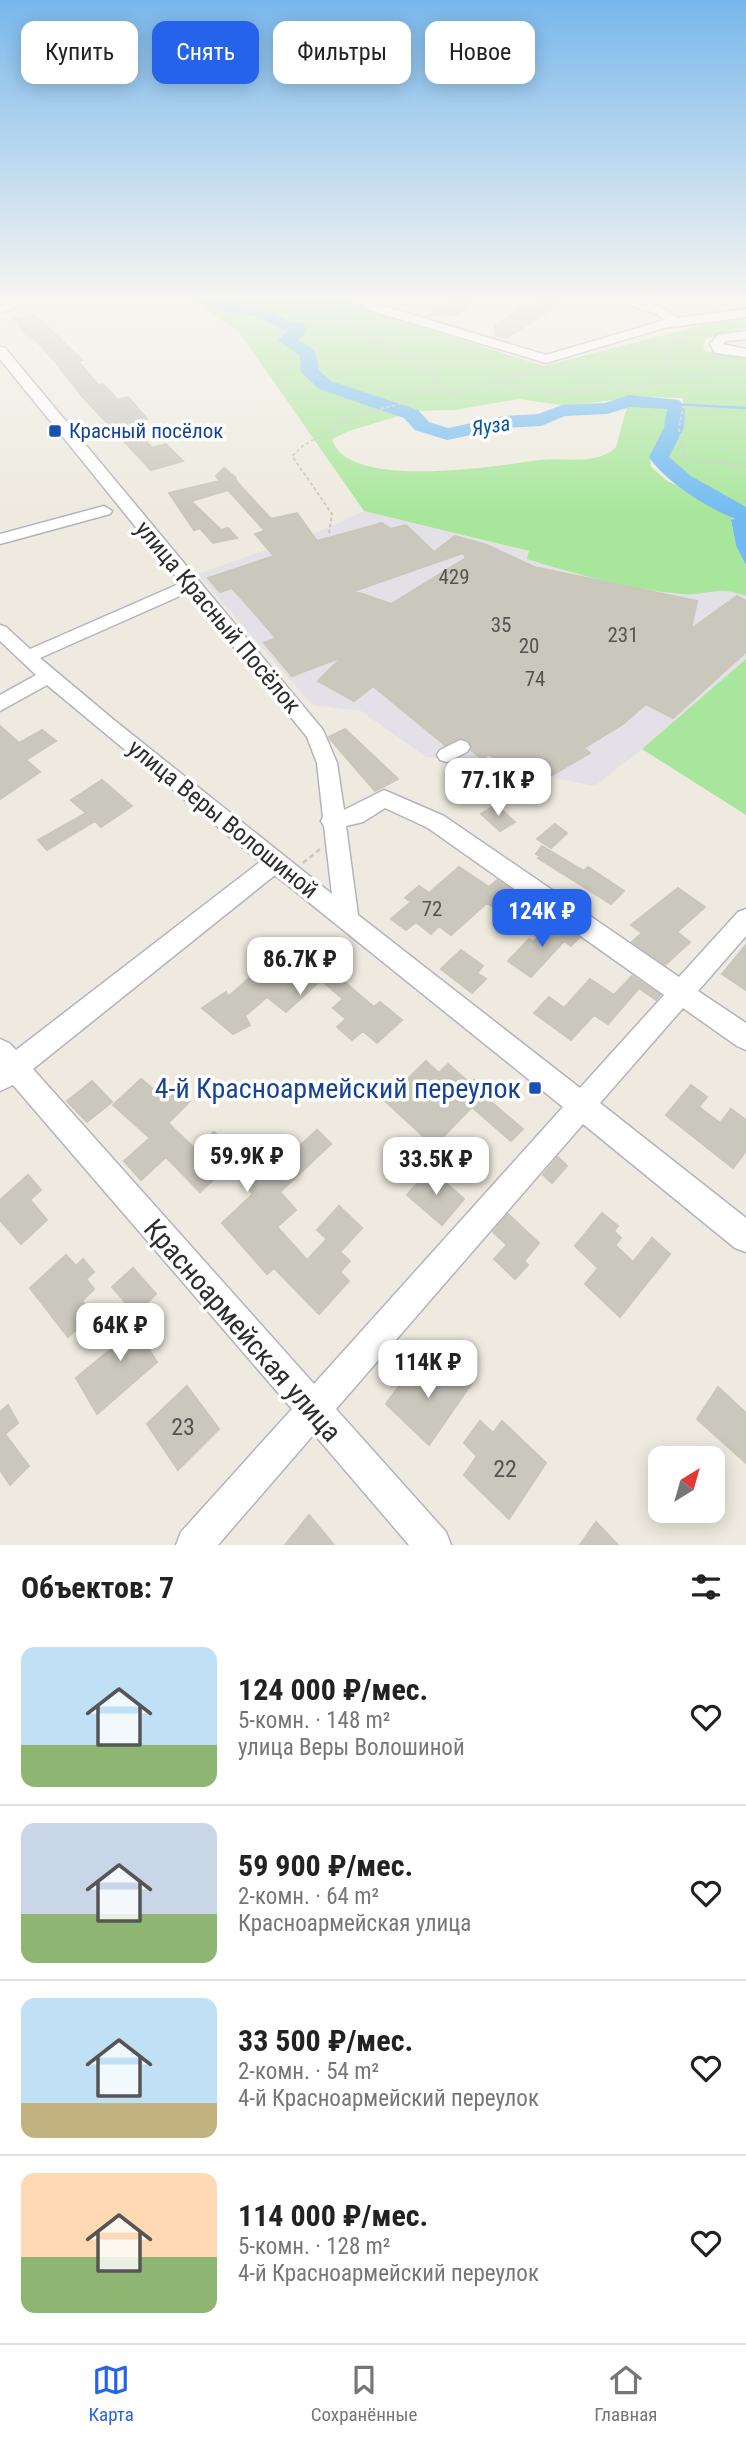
<!DOCTYPE html>
<html lang="ru">
<meta charset="utf-8">
<style>
body{margin:0;font-family:"Roboto Condensed",sans-serif;background:#f2f2f2;color:#222;height:100vh;display:flex;flex-direction:column;font-size:26px;white-space:nowrap}
*{box-sizing:border-box;margin:0}
p{font-size:23px;color:#767676}
.icon{flex:none;width:38px;height:38px;fill:none;stroke:currentColor;stroke-width:2;stroke-linecap:round;stroke-linejoin:round}
.map{position:relative;height:1545px;overflow:hidden}
.side{display:flex;flex-direction:column;background:#fff;flex:1}
.side>*{flex:none}
.top-card{position:absolute;left:21px;top:21px;width:705px;height:63px;display:flex;gap:14px}
.needle{width:46px;rotate:37deg}
.buttons{position:absolute;left:648px;top:1446px;display:grid;gap:14px}
.buttons a{display:grid;place-items:center;width:77px;height:77px;border-radius:14px;background:#fff;box-shadow:0 4px 18px #0003;font-size:35px}
.price{position:absolute;translate:-50% -60px;padding:0 16px;border-radius:14px;background:#fff;color:#222;font-size:23px;line-height:46px;filter:drop-shadow(0 2px 4px #0008)}
.price::after{content:'';position:absolute;left:50%;top:42px;width:21px;height:16px;margin-left:-10px;background:inherit;clip-path:polygon(0 0,100% 0,50% 100%)}
.price.active{background:#2563eb;color:#fff}
ul{padding:0;list-style:none}
li{display:flex;align-items:center;gap:21px;height:175px;padding:0 21px}
li+li{border-top:2px solid #e0e0e0}
li span{display:grid;place-items:center;flex:none;width:196px;height:140px;border-radius:14px;color:#555}
li>.icon{margin-inline-start:auto}
span .icon{width:84px;height:84px;fill:#fffc;stroke-width:1}
li b{font-size:30px}
h2{display:flex;justify-content:space-between;align-items:center;height:84px;padding:0 21px;font-size:30px}
.chip{padding:0 24px;border-radius:14px;background:#fff;box-shadow:0 4px 18px #0003;font-size:24px;line-height:63px}
.chip.active{background:#2563eb;color:#fff}
.tabs{display:flex;justify-content:space-around;align-items:center;height:98px;border-top:2px solid #e0e0e0;background:#fff;font-size:19px;color:#767676}
.tabs a{display:grid;justify-items:center;gap:4px}
.tabs .active{color:#2563eb}
.map>svg:first-child{display:block}
.industrial{fill:#e3e0e7}
.green{fill:#a8e69b}
.water{fill:#71bbf2}
.lines{fill:none;stroke-linecap:round;stroke-linejoin:round}
.stream{stroke:#71bbf2;stroke-width:2.5}
.river{fill:#71bbf2;fill-rule:evenodd}
.building{fill:#cac8bd;stroke:#cac7b8;stroke-width:2;fill-rule:evenodd}
.minor-casing{stroke:#b3b3c0;stroke-width:3}
.path-far1{stroke:#c8c8c8;stroke-width:2;stroke-dasharray:3.5 2.5;stroke-linecap:butt}
.path{stroke:#c8c8c8;stroke-width:2.5;stroke-dasharray:5 3.5;stroke-linecap:butt}
.minor{fill:#fff;fill-rule:evenodd}
.transit-dot{fill:#1a4fb4;stroke:#fff;stroke-width:2.5}
.labels{text-anchor:middle;stroke-width:7;stroke-linejoin:round;paint-order:stroke}
.far-water-label{font-size:21px;font-style:italic;fill:#0a56a4;stroke:#fff}
.far-transit-label{font-size:21px;fill:#164399;stroke:#fff;text-anchor:start}
.number-label{font-size:21px;fill:#545451}
.street-label{font-size:24px;fill:#2d2d2d;stroke:#fff}
.near-number-label{font-size:24px;fill:#545451}
.near-transit-label{font-size:28px;fill:#164399;stroke:#fff;text-anchor:end}
.near-street-label{font-size:28px;fill:#2d2d2d;stroke:#fff}
</style>
<div class="map">
<svg width="746" height="1545" viewBox="0 0 746 1545">
<rect width="100%" height="100%" fill="#eeeadf"/>
<path class="industrial" d="M364,511l166,41 -3,7 157,35 37,-5 17,4 8,3v63l-104,90 -47,37 -142,-27 -27,-2 -65,-46 -49,-6 -114,-131 125,-44z"/>
<path class="green" d="M189,298h157l23,13 175,55 170,-44 26,-4 6,2v8l-41,11 -2,12 43,5v153l-75,-42 -3,-7 13,-29 2,-33 -45,-1 -72,9 -47,-7 -64,11 -40,1 -66,20 -17,8c14,53 169,26 208,21 24,-3 58,6 76,-13l11,-40c13,-3 29,-4 41,3 5,27 -22,32 -17,57l16,14 38,16 30,19 -4,5 5,25 10,19v31c-29,-11 -38,0 -64,-2 -53,-4 -105,-20 -155,-35l2,-8 -165,-40 -125,-179z
M746,659v156l-104,-66z"/>
<path class="water" d="M746,513v52l-10,-19 -5,-26z"/>
<g class="lines">
<path class="stream" d="M672,404l74,4"/>
<path class="river" d="M210,298h16l9,7 31,4 22,12 16,3 2,8 -8,8 17,10 4,20 12,11 87,29 11,12 19,6 56,-12 34,-2 24,-9 43,-2 24,-8 50,5 6,8 -1,20 -15,29 22,19 55,31v15c-29,-7 -81,-40 -97,-65l15,-29 3,-19 -37,-2 -23,7 -42,2 -24,10 -37,2 -57,12 -32,-10 -11,-12 -85,-29 -18,-17 -1,-16 -22,-16 10,-9c-12,-3 -20,-11 -32,-14 -20,-6 -24,1 -45,-13z"/>
</g>
<path class="building" d="M454,298h28l-27,17 -30,1z
M538,298h30l-61,40 -12,-4v-8z
M35,315l47,45 -4,1 20,24 5,-1 15,16 10,-3 19,22 -16,5 21,24 14,-4 17,17 -32,9 -69,-74 -29,-37 -19,-21 -4,1 -16,-20z
M224,468l11,9 2,5 34,37 26,-6 20,28 65,-18 9,6 15,-4 28,27 21,-16 32,9 47,22 163,34 -6,28 46,-33 9,5v51l-73,66 -27,-14 -23,20 -39,24 6,5 -38,22 -14,-12 -21,13 -28,-22 -7,5 -11,-9 1,-4 -4,-7 -9,-1 -14,7 -72,-59 -19,15 -36,-20 24,-24 -50,19 -28,-33 12,-5 -26,-30 -18,-20 -12,4 -12,-14 66,-22 -19,-22 10,-3 -37,-41 -37,11 30,29 7,-2 9,10 -24,5 -13,-15 -6,2 -25,-37 51,-12 -4,-5zM463,553l3,5 -75,46 -37,-13z
M0,726l19,17 23,-13 14,11 -30,19 14,12 -40,27z
M345,729l53,50 -23,12 -45,-52 -1,-2z
M102,780l30,26 -31,21 -6,-6 -48,29 -9,-10 48,-27 -15,-13z
M496,805l19,17 -15,9 -19,-17z
M555,824l12,9 -16,15 -14,-9z
M542,846l42,25 4,-4 36,24 -13,13 -73,-46 2,-2 -4,-2z
M459,867l30,20 8,-7 26,18 -18,17 -18,-12 -36,32 -12,-9 -8,8 -15,-12 -10,8 -15,-11 20,-17 -6,-4 14,-12 10,7z
M678,888l27,19 -28,25 13,10 -25,23 -33,-23 10,-9 -11,-8z
M555,921l24,17 -8,8 -7,-5 -33,36 -23,-16 21,-22 4,3z
M746,945v45l-24,-16z
M266,948l26,20 17,-16 65,55 6,-5 22,18 -25,23 -14,-12 -11,9 -15,-13 9,-8 -13,-11 10,-9 -22,-19 -35,32 -19,-15 -22,19 5,9 -17,9 -31,-26 24,-16 2,5 28,-25 -3,-3 4,-3 -6,-5z
M461,950l22,16 -6,7 9,6 -14,14 -31,-24z
M632,976l28,19 -4,5 -17,-12 -31,36 -14,-9 -23,25 -37,-27 15,-16 15,11 26,-29 24,16z
M426,1061l13,12 9,-9 23,20 3,-4 20,17 -4,4 33,28 -12,12 -39,-34 -38,39 -49,-45z
M141,1079l24,20 11,-10 14,12 -22,22 27,26 19,-17 40,40 30,-26 7,8 26,-24 14,14 -51,48 16,18 -19,17 30,33 20,-21 -10,-9 22,-24 23,22 -22,24 10,9 -10,11 9,9 -30,33 -45,-46 -7,6 -45,-51 31,-29 -25,-28 -28,26 -34,-35 -25,23 -17,-19 26,-23 -37,-33z
M92,1081l20,21 -25,20 -20,-21z
M691,1085l16,12 -8,10 21,16 11,-14 15,11v31l-13,17 -67,-53z
M558,1157l9,9 -15,17 -9,-8z
M430,1169l34,30 -22,26 -35,-30z
M28,1175l13,15 -11,10 17,20 -26,24 -21,-24v-20z
M602,1213l16,13 -4,5 7,7 -6,7 18,17 19,-24 18,16 -50,63 -35,-33 13,-16 -23,-22z
M508,1214l31,29 -15,18 4,4 -13,14 -21,-20 13,-14 -14,-13z
M66,1255l10,11 7,-7 11,13 -8,7 8,10 -12,12 10,14 -24,22 -38,-49z
M133,1268l23,26 -20,20 -24,-27z
M142,1309l15,22 -13,11 13,20 -60,52 -21,-36 46,-38 -6,-10z
M431,1362l19,16 6,-9 16,14 -43,62 -43,-41 27,-37 9,8z
M187,1386l32,43 -41,41 -31,-46z
M718,1387l28,26v50l-49,-44z
M8,1405l10,18 -13,11 24,32 -19,19 -10,-15v-58z
M480,1421l13,12 9,-12 44,42 -37,56 -45,-44 13,-19 -13,-13z
M309,1515l25,30h-49z
M596,1522l22,23h-38z"/>
<g class="lines">
<defs>
<path id="minor" d="M26,298h20l-46,15v-8z
M354,298h14l9,6 169,51 119,-35 -8,-6 -49,-16c25,0 50,5 70,20l68,-9v8l-82,11 -118,35 -177,-53z
M746,331v8l-20,2 -3,3 23,5v8l-31,-4 -5,-9 8,-9z
M0,347l5,1 318,382 14,33 7,47 40,-20 60,26 235,161 59,-65 8,-3v27l-48,55 48,32v27l-9,-4 -54,-38 -83,95 146,115v34l-11,-4 -152,-124 -247,285 110,123 5,13h-42l-95,-111 -96,111h-42l5,-13 111,-123 -279,-324 -13,6v-52l9,4 7,7 244,-188 -213,-177 -47,26v-16l36,-20 -36,-34v-16l6,2 24,22 151,-66 -181,-224zM189,592l118,145 10,26 6,54 -2,4 3,5 8,68 -218,-174 -74,-62zM385,808l43,20 236,167 -84,93 -222,-173 -12,-89 17,-4zM275,875l288,232 -249,277 -281,-315z
M104,506l8,5 -2,3 -110,30v-10z
M460,740l7,2 3,5 -3,5 -20,10 -7,-2 -3,-5 3,-5z"/>
</defs>
<use href="#minor" class="minor-casing"/>
<path class="path-far1" d="M326,298v6l9,11 77,47 19,7 6,8 -2,8 -9,5
M555,369c79,34 113,8 191,1
M498,383l54,11 74,-6
M647,386l22,-20 -2,-23 25,-10
M715,409l-32,-2 -4,22 5,28 62,10
M744,502l2,-2
M329,533l3,-19 -40,-58 12,-11 28,-15 12,-11 55,-15 27,-14 22,5 92,-25"/>
<path class="path" d="M303,863l17,-14"/>
<use href="#minor" class="minor"/>
</g>
<linearGradient id="sky" x2="0" y2="1"><stop stop-color="#78b7ec"/><stop offset="0.58" stop-color="#f7f6f1"/><stop offset="1" stop-color="#f7f6f1" stop-opacity="0"/></linearGradient>
<rect width="746" height="514" fill="url(#sky)"/>
<g class="transit-dot">
<rect x="48" y="424" width="14" height="14" rx="3.5"/>
<rect x="528" y="1081" width="14" height="14" rx="3.5"/>
</g>
<g class="labels">
<g class="far-water-label">
<text transform="translate(491 426) rotate(-9)" y="7">Яуза</text>
</g>
<g class="far-transit-label">
<text x="69" y="438">Красный посёлок</text>
</g>
<g class="number-label">
<text x="454" y="584">429</text>
<text x="501" y="632">35</text>
<text x="623" y="642">231</text>
<text x="529" y="653">20</text>
<text x="535" y="686">74</text>
<text x="432" y="916">72</text>
</g>
<g class="street-label">
<text transform="translate(218 617) rotate(50)" y="8">улица Красный Посёлок</text>
<text transform="translate(223 819) rotate(39)" y="8">улица Веры Волошиной</text>
</g>
<g class="near-number-label">
<text x="183" y="1435">23</text>
<text x="505" y="1477">22</text>
</g>
<g class="near-transit-label">
<text x="521" y="1098">4-й Красноармейский переулок</text>
</g>
<g class="near-street-label">
<text transform="translate(243 1330) rotate(49)" y="10">Красноармейская улица</text>
</g>
</g>
</svg>
<div class="buttons">
<a><svg class="needle" viewBox="-14 -14 28 28"><path d="M0-13l5 13h-10z" fill="#e53935"/><path d="M0 13l5-13h-10z" fill="#767676"/></svg></a>
</div>
<b class="price" style="left:498px;top:818px">77.1K ₽</b>
<b class="price active" style="left:542px;top:949px">124K ₽</b>
<b class="price" style="left:300px;top:997px">86.7K ₽</b>
<b class="price" style="left:247px;top:1194px">59.9K ₽</b>
<b class="price" style="left:436px;top:1197px">33.5K ₽</b>
<b class="price" style="left:120px;top:1363px">64K ₽</b>
<b class="price" style="left:428px;top:1400px">114K ₽</b>
<div class="top-card">
<a class="chip">Купить</a>
<a class="chip active">Снять</a>
<a class="chip">Фильтры</a>
<a class="chip">Новое</a>
</div>
</div>
<section class="side">
<h2>Объектов: 7<svg class="icon" aria-label="filters" viewBox="0 0 24 24"><path d="M4 7h16M4 17h16"/><circle cx="9" cy="7" r="2"/><circle cx="15" cy="17" r="2"/></svg></h2>
<ul>
<li><span style="background:linear-gradient(#bfe0f5 70%,#8fb573 0)"><svg class="icon" aria-label="home" viewBox="0 0 24 24"><path d="M3 11l9-7 9 7M6 9v11h12V9"/></svg></span><div><b>124 000 ₽/мес.</b><p>5-комн. · 148 m²</p><p>улица Веры Волошиной</p></div><svg class="icon" aria-label="heart" viewBox="0 0 24 24"><path d="M12 20l-8-8c-3-5 5-10 8-4 3-6 11-1 8 4z"/></svg></li>
<li><span style="background:linear-gradient(#c9d6e8 65%,#8fb573 0)"><svg class="icon" aria-label="home" viewBox="0 0 24 24"><path d="M3 11l9-7 9 7M6 9v11h12V9"/></svg></span><div><b>59 900 ₽/мес.</b><p>2-комн. · 64 m²</p><p>Красноармейская улица</p></div><svg class="icon" aria-label="heart" viewBox="0 0 24 24"><path d="M12 20l-8-8c-3-5 5-10 8-4 3-6 11-1 8 4z"/></svg></li>
<li><span style="background:linear-gradient(#bfe0f5 75%,#c2b280 0)"><svg class="icon" aria-label="home" viewBox="0 0 24 24"><path d="M3 11l9-7 9 7M6 9v11h12V9"/></svg></span><div><b>33 500 ₽/мес.</b><p>2-комн. · 54 m²</p><p>4-й Красноармейский переулок</p></div><svg class="icon" aria-label="heart" viewBox="0 0 24 24"><path d="M12 20l-8-8c-3-5 5-10 8-4 3-6 11-1 8 4z"/></svg></li>
<li><span style="background:linear-gradient(#ffd9b3 60%,#8fb573 0)"><svg class="icon" aria-label="home" viewBox="0 0 24 24"><path d="M3 11l9-7 9 7M6 9v11h12V9"/></svg></span><div><b>114 000 ₽/мес.</b><p>5-комн. · 128 m²</p><p>4-й Красноармейский переулок</p></div><svg class="icon" aria-label="heart" viewBox="0 0 24 24"><path d="M12 20l-8-8c-3-5 5-10 8-4 3-6 11-1 8 4z"/></svg></li>
</ul>
</section>
<nav class="tabs">
<a class="active"><svg class="icon" aria-label="map" viewBox="0 0 24 24"><path d="M3 6l6-2 6 2 6-2v14l-6 2-6-2-6 2zM9 4v14M15 6v14"/></svg>Карта</a>
<a><svg class="icon" aria-label="saved" viewBox="0 0 24 24"><path d="M7 4h10v16l-5-4-5 4z"/></svg>Сохранённые</a>
<a><svg class="icon" aria-label="home" viewBox="0 0 24 24"><path d="M3 11l9-7 9 7M6 9v11h12V9"/></svg>Главная</a>
</nav>
